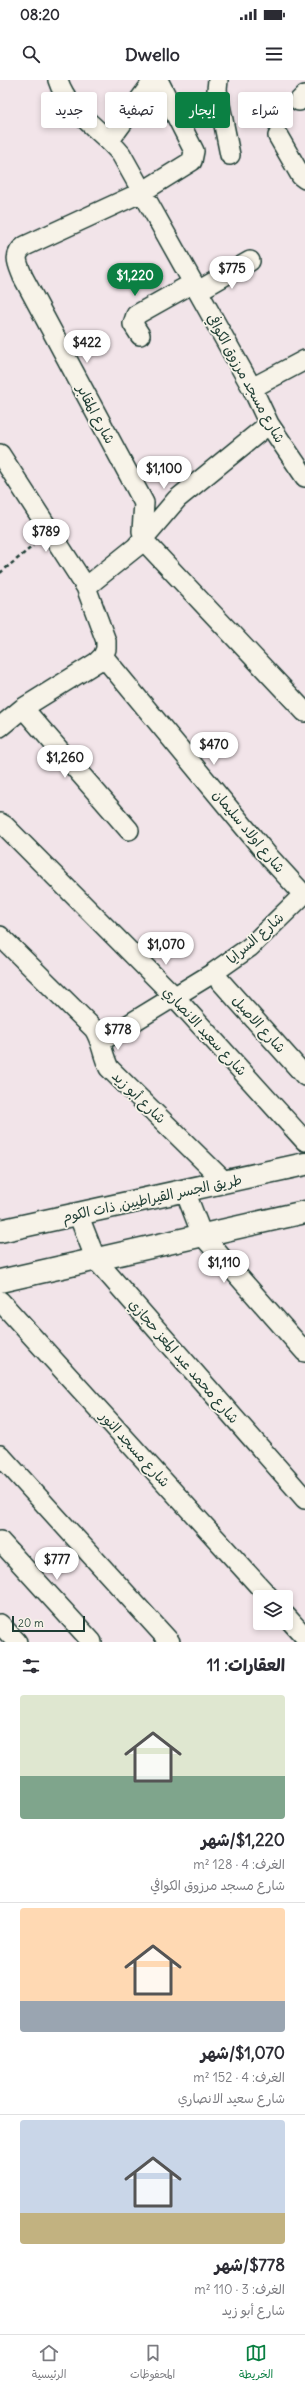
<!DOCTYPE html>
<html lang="ar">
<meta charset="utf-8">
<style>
body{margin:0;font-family:Delius,"Playpen Sans Arabic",sans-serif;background:#f2f2f3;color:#2b2b33;direction:rtl;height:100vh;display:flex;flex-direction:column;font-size:15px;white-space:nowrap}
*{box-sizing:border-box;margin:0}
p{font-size:13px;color:#7c7c81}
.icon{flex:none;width:22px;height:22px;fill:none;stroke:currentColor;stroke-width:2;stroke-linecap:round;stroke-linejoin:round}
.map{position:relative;height:1562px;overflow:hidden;direction:ltr}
.side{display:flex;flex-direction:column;background:#fff;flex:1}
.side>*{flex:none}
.guide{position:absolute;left:12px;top:12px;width:281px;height:36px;direction:rtl;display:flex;gap:8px}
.buttons{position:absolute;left:253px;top:1510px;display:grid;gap:8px}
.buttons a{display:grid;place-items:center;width:40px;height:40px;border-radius:4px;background:#fff;box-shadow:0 2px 6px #0003;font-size:20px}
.scale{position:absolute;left:12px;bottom:10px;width:73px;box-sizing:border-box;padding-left:4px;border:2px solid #1f3d34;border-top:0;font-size:11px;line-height:14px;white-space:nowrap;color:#1f3d34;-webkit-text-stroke:3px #f7f3e8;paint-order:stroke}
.price{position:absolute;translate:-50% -34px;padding:0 9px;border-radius:14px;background:#fff;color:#222;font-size:13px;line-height:26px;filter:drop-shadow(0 1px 2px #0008)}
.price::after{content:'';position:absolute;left:50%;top:24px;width:12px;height:9px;margin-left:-6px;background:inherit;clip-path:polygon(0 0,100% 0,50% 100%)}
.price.active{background:#0b8043;color:#fff}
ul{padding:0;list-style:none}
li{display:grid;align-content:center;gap:8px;height:212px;padding:0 20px}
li+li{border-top:1px solid #e1e1e2}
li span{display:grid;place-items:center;height:124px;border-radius:4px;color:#555}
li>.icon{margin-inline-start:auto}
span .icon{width:72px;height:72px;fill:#fffc;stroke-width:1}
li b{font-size:17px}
h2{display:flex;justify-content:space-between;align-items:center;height:48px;padding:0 20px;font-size:17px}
.pill{padding:0 14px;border-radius:4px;background:#fff;box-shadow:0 2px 6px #0003;font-size:14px;line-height:36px}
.pill.active{background:#0b8043;color:#fff}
.status{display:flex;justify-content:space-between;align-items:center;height:28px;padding:0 20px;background:#fff;direction:ltr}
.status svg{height:11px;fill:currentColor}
header{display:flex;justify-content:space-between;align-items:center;height:52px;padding:0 20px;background:#fff;font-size:18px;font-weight:800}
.menu{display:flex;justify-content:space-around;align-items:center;height:56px;border-top:1px solid #e1e1e2;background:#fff;font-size:11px;color:#7c7c81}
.menu a{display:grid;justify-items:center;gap:2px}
.menu .active{color:#0b8043}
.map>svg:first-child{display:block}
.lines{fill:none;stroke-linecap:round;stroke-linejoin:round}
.street-casing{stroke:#1f3d34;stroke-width:22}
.secondary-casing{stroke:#1f3d34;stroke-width:25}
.path{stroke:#1f3d34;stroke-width:2.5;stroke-dasharray:4 3;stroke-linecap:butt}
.street{stroke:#f7f3e8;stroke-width:19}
.secondary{stroke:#f7f3e8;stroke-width:22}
.labels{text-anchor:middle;stroke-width:3.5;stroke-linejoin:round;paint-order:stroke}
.street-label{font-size:14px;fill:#1f3d34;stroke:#f7f3e8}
</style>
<div class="status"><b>08:20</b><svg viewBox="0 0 49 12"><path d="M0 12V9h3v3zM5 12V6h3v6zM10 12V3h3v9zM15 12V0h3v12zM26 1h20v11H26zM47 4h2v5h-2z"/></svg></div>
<header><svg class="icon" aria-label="menu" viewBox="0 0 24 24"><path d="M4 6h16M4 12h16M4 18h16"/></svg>Dwello<svg class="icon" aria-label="search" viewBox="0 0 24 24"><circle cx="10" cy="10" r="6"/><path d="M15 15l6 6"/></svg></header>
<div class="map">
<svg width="305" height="1562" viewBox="0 0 305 1562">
<rect width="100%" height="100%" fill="#f2e4e9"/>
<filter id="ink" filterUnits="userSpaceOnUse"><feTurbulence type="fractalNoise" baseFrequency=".025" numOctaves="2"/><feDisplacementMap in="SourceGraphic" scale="8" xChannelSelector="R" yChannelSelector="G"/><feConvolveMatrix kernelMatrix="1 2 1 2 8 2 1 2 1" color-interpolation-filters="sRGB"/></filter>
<g filter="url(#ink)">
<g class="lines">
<defs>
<path id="street" d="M58,0c10,32 43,49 63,74l131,234 17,36 36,53
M158,0l36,71 -2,10 -50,31 -117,54c-13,9 -7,18 -2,31l121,226 -2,28 5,13 158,168
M218,0l-1,10 13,65
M299,21l6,-6
M278,56l23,40 4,3
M110,60l44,-60
M198,211l52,-30
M140,255l-7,-11 3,-9 57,-32
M252,308l53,-28
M0,374l86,133 20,54v8l-3,7 -6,6 -74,46 -23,19
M86,507l50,-40 41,-48 92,-75
M103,576l167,202 33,36
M23,628l106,122
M0,743l5,3 168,169 132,146
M0,856l94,93c8,12 8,25 15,39l116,114
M213,893l92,103
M100,962l113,-69 37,-26 55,-54
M185,1111l17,44 103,117
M78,1134l18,46 209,239
M0,1221l269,296
M0,1375l170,187
M0,1461l92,101
M286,1536l19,21
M0,1544l17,18"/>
<path id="secondary" d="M0,1151l305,-67
M0,1201l305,-69"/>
</defs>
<use href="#street" class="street-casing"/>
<use href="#secondary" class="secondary-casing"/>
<path class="path" d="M0,493l33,-27"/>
<use href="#street" class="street"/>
<use href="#secondary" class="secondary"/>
</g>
</g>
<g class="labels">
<g class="street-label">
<text transform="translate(246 298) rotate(61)" y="5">شارع مسجد مرزوق الكوافي</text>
<text transform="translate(96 334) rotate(62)" y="5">شارع المقابر</text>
<text transform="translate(249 751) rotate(50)" y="5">شارع اولاد سليمان</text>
<text transform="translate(255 858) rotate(-41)" y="5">شارع السرايا</text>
<text transform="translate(259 944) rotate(48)" y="5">شارع الاصيل</text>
<text transform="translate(205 951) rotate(47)" y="5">شارع سعيد الانصاري</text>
<text transform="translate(139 1017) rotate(44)" y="5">شارع أبو زيد</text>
<text transform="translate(152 1118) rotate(-12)" y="5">طريق الجسر القيراطيين, ذات الكوم</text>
<text transform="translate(184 1281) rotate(49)" y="5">شارع محمد عبد المعز حجازي</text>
<text transform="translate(135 1369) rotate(48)" y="5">شارع مسجد النور</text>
</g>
</g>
</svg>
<div class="buttons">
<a><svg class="icon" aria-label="layers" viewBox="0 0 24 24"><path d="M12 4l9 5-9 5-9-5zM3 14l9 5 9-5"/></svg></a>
</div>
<div class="scale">20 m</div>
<b class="price" style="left:232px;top:210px">$775</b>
<b class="price active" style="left:135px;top:217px">$1,220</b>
<b class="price" style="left:87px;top:284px">$422</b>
<b class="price" style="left:164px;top:410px">$1,100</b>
<b class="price" style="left:46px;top:473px">$789</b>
<b class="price" style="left:214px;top:686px">$470</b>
<b class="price" style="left:65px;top:699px">$1,260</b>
<b class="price" style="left:166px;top:886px">$1,070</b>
<b class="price" style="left:118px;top:971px">$778</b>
<b class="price" style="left:224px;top:1204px">$1,110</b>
<b class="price" style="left:57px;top:1501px">$777</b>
<div class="guide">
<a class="pill">شراء</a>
<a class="pill active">إيجار</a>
<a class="pill">تصفية</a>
<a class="pill">جديد</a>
</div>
</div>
<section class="side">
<h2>العقارات: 11<svg class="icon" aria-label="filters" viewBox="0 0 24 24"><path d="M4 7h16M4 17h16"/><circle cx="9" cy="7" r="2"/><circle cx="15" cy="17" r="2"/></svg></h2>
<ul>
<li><span style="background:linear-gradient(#dfe7d0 65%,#7fa58c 0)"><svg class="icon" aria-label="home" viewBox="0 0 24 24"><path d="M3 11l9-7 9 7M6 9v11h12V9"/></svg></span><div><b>$1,220/شهر</b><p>الغرف: 4 · 128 m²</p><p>شارع مسجد مرزوق الكوافي</p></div></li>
<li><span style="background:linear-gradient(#ffd9b3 75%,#9aa5b1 0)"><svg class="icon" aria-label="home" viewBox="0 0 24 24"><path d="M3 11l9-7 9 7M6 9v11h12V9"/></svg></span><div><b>$1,070/شهر</b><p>الغرف: 4 · 152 m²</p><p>شارع سعيد الانصاري</p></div></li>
<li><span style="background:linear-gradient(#c9d6e8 75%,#c2b280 0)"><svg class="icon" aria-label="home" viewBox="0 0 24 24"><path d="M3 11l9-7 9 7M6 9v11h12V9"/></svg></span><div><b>$778/شهر</b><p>الغرف: 3 · 110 m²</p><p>شارع أبو زيد</p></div></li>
</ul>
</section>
<nav class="menu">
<a class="active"><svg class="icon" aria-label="map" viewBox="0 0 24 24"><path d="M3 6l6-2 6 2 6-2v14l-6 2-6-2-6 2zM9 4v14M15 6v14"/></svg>الخريطة</a>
<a><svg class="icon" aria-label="saved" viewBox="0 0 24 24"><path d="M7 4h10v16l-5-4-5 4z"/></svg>المحفوظات</a>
<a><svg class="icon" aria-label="home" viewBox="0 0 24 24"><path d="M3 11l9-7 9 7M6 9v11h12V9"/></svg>الرئيسية</a>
</nav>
